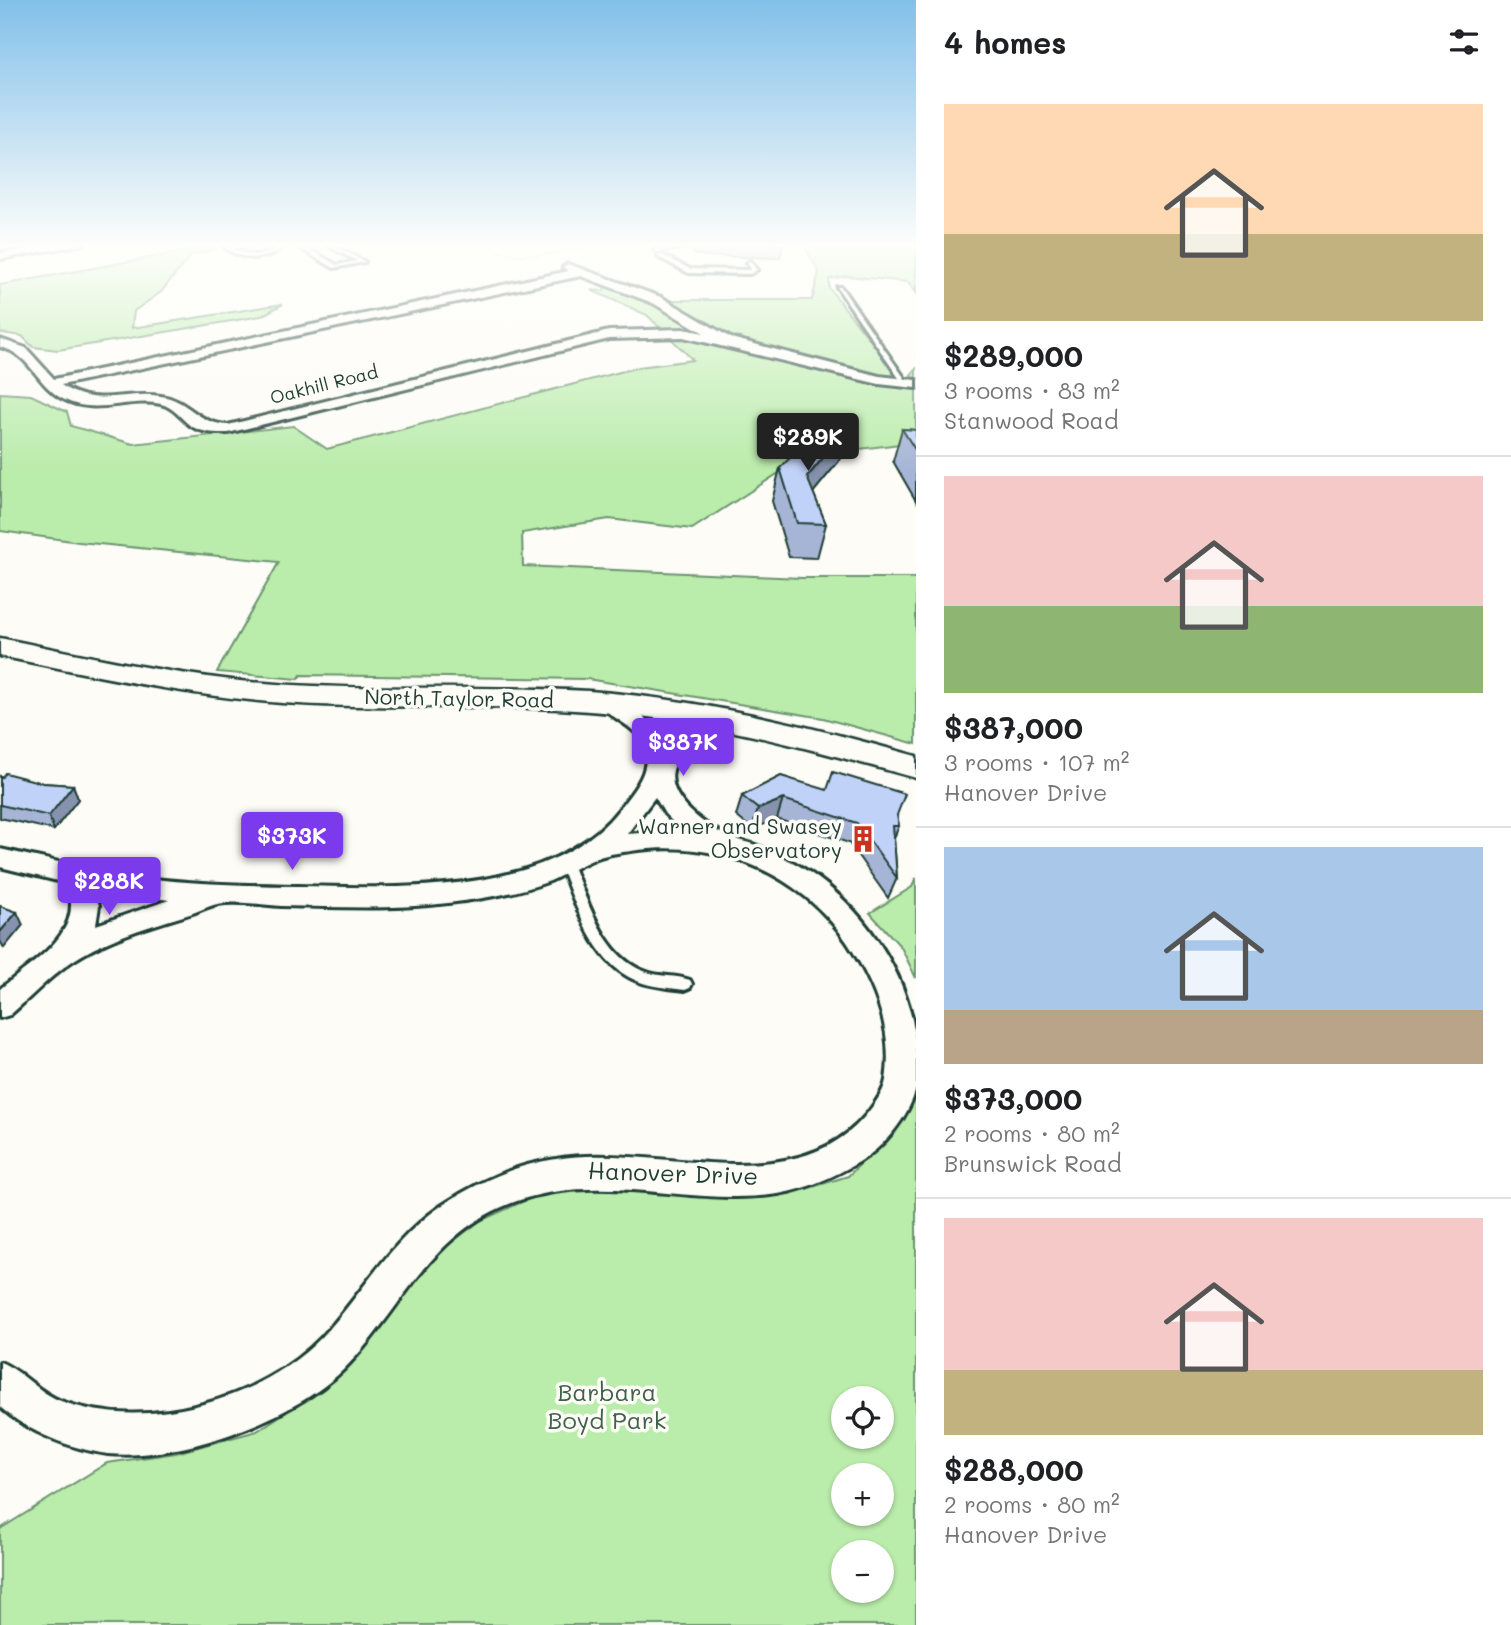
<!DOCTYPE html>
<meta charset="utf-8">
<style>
body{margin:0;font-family:Mali,sans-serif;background:#f6f6f6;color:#202124;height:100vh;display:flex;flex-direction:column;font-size:26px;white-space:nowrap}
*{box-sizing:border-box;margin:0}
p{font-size:23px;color:#757577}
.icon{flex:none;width:38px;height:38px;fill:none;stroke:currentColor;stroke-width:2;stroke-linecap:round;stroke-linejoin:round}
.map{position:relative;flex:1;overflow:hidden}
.details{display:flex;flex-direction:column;background:#fff;width:595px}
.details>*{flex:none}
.tools{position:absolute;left:831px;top:1386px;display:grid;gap:14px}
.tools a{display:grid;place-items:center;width:63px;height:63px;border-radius:50%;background:#fff;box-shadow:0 2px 5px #0004;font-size:35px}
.price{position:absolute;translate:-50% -60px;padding:0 16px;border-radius:7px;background:#7c3aed;color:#fff;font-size:23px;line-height:46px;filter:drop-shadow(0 2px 4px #0008)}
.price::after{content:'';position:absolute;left:50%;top:42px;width:21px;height:16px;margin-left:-10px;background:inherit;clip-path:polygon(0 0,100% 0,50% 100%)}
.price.on{background:#222;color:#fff}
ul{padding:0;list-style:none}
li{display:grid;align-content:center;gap:14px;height:371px;padding:0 28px}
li+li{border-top:2px solid #e0e0e0}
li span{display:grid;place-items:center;height:217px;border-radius:0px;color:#555}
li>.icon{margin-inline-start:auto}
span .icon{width:126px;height:126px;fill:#fffc;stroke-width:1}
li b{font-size:30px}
h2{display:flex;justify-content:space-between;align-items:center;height:84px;padding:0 28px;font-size:30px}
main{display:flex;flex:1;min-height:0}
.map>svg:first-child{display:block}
.green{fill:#baecab;stroke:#6c9470;stroke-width:2;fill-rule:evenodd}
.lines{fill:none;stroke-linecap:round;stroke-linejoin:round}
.lane-casing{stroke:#1f3d34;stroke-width:6}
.street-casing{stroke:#1f3d34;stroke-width:6}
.secondary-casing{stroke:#1f3d34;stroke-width:5}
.path{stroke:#1f3d34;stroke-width:2;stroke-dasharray:1 2.5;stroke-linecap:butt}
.lane{fill:#fdfcf7;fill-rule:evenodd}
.street{fill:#fdfcf7;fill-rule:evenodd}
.secondary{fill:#fdfcf7;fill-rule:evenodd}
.wall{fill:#a6b5d5;stroke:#1f3d34;stroke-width:2}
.shaded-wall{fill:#8793ae;stroke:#1f3d34;stroke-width:2}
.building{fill:#c1d2f8;stroke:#1f3d34;stroke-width:2}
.labels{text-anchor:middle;stroke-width:7;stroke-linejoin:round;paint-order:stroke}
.far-street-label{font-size:18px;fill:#1f3d34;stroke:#fdfcf7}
.street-label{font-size:21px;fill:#1f3d34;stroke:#fdfcf7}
.poi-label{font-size:21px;fill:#1f3d34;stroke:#fdfcf7;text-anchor:end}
.near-street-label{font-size:24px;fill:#1f3d34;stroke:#fdfcf7}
.near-park-label{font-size:24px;fill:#3e604c;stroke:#fdfcf7}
</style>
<main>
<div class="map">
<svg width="916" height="1625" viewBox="0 0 916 1625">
<rect width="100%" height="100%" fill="#fdfcf7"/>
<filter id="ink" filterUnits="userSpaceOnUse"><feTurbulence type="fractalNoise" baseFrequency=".0143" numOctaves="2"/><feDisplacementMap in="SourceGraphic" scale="14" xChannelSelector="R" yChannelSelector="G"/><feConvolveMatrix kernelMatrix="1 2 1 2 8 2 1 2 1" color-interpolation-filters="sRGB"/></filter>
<g filter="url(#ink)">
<path class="green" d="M803,244h113v50l-8,-12 -61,-6 -18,3v9l75,95 12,-14v73l-81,10 -22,-1 -121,78 -83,-10 -87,14 1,33 279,12h114v166l-93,-26 -236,-39 -286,-4 -3,4 -81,-7 62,-110 -200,-20 -79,-11v-138l31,2 36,17 4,14 62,18 160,-18 34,23 312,-82 54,-7 -46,-45 -56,-25 13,1 1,-6 52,15h155l7,-28z
M203,248l14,1 -26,6 -30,37 -27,19 -2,17 151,-24 -22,12 -203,34 -25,-3 -11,-11 -22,-3v-48z
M916,878v100l-15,-31 -31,-34 42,-26z
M916,1093v532h-916v-96l107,-66 69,-10 81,-22 58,-38 72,-73 48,-65 45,-34 60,-27 67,-8 105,11 78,-3 58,-18 40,-39zM844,1398h38v39h-38zM844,1475h38v39h-38zM844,1552h38v39h-38z"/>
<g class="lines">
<defs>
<path id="lane" d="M246,244h12l-25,5c13,6 26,9 39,2 6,-4 7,-7 15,-7 -19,17 -41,18 -62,4z
M311,244h6l-8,5 28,16 20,-4 -32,-17h6l34,18 -31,6 -31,-18v-2z
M680,244h4l3,3 -30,5 -3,-2 27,-4z
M658,255h4l28,14 59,1 2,-1 -4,-6 3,-2 7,9 -7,4 -61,-1 -31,-16z
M837,287h4l67,96 -1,1h-4z
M565,857l5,2 1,3c17,38 32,96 76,110 14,5 29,3 43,8l2,4 -2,4 -5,2c-16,-2 -33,-3 -48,-9 -46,-19 -61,-77 -78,-119l1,-3z"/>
<path id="street" d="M60,244h24l-84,15v-6z
M568,264l93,33 70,41 148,38 37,4v8l-37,-4 -196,-47 -74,2 -381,94c-12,0 -26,0 -37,-7 -10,-7 -17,-19 -30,-22 -35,-7 -66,13 -100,-6 -24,-14 -32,-45 -61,-51v-8l26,9 28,31 515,-108 -6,-4zM581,276l72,27 51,30 -21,-4 -74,2 -381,94c-32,-2 -39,-25 -67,-29 -37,-6 -66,13 -100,-11z
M610,696l33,20 23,28c13,-15 47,-33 67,-28l3,5c-17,19 -52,17 -62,46 -10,28 25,54 47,66 11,7 25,8 37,13 12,4 25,11 36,17 67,37 122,116 122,193 0,10 0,22 0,32 -7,29 -32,59 -57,74 -26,15 -52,27 -81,32 -87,13 -175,-23 -261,7 -89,31 -114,110 -174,169 -51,50 -164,91 -235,84 -37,-5 -80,-22 -108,-47v-45c23,9 37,30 61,39 84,32 199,0 261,-64 41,-44 68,-96 119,-131 34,-23 74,-41 115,-47 96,-17 237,44 310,-44 8,-10 18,-23 20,-35 8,-50 -12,-98 -39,-138 -47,-69 -127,-102 -209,-92 -13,2 -28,3 -41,8 -16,6 -31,16 -47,23 -32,12 -68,18 -102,22 -55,7 -111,4 -167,3 -19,-1 -44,-6 -63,-2 -7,1 -19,7 -28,10 -39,12 -82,24 -116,46 -23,15 -43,37 -64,55l-10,3v-29c33,-28 88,-57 66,-106l-66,-16v-18c42,9 82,19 124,26 58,9 116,10 174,11 101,2 254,11 322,-78 14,-18 32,-38 24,-62 -7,-21 -33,-26 -45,-43zM655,797l10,17 16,16 -54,4zM95,889l74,11 -73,25 3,-19z"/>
<path id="secondary" d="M0,638c79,16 159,34 240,43 116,12 233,3 349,10 111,8 220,35 327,65v22c-94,-26 -187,-52 -284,-63 -116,-14 -234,-4 -350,-12 -95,-7 -189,-28 -282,-47z"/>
</defs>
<use href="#lane" class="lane-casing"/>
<use href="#street" class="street-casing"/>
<use href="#secondary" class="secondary-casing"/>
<path class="path" d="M427,244l17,3 33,-3
M493,244l-1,4c40,18 84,-4 126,-3 9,0 19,2 28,3"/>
<use href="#lane" class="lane"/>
<use href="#street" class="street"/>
<use href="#secondary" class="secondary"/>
</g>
<path class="wall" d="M688,244h95l-3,14 -71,-2 -15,-2z
M847,429l-8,32 -26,31 13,32 -9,34 -28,-1 -17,-56 8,-33z
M902,429l14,1v71l-23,-40z
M0,776l43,7 30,2 5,14 -24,31 -54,-12z
M781,776l116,39 2,11 -5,12 3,40 -9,20 -39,-55 -72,-24 -25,10 -16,-13 6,-20z"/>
<path class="shaded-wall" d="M847,429l-8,32 -40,49 8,-33z
M73,785l5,14 -24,31 -5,-14z
M783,799l-6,20 -25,10 6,-20z
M17,912l6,13 -19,23 -4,-7v-9z"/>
<path class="building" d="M823,424l24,5 -40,48 19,47 -29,-1 -17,-55z
M902,429l14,1v21z
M833,772l72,22 -8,21 2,11h-6l4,52 -40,-55 -74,-24 -25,10 -16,-13 39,-20 46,14z
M5,773l38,10 30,2 -24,31 -49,-11v-29l2,1z
M0,906l17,6 -17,20z"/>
</g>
<linearGradient id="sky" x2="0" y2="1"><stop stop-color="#82c0e9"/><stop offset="0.52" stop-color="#fefefb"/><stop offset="1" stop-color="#fefefb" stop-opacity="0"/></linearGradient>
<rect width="916" height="471" fill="url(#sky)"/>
<defs>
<symbol id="building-bare" viewBox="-9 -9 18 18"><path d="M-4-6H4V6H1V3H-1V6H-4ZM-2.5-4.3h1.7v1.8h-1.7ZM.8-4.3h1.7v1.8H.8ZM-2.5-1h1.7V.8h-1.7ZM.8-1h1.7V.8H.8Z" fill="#c8321e" stroke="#fdfcf7" stroke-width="2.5" paint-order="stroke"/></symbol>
</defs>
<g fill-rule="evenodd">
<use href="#building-bare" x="844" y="820" width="38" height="38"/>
</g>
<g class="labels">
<g class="far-street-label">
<text transform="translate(324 385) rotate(-14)" y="6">Oakhill Road</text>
</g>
<g class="street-label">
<text transform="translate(459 699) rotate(1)" y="7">North Taylor Road</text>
</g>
<g class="poi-label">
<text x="842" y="834">Warner and Swasey<tspan x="842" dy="24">Observatory</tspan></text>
</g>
<g class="near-street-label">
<text transform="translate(673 1174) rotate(2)" y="8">Hanover Drive</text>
</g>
<g class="near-park-label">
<text x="607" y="1401">Barbara<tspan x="607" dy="28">Boyd Park</tspan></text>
</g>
</g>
</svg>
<div class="tools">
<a><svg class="icon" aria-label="locate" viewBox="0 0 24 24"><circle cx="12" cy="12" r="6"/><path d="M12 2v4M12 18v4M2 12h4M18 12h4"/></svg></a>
<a>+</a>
<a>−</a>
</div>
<b class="price on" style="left:808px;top:473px">$289K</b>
<b class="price" style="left:683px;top:778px">$387K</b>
<b class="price" style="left:292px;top:872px">$373K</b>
<b class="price" style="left:109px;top:917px">$288K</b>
</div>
<section class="details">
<h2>4 homes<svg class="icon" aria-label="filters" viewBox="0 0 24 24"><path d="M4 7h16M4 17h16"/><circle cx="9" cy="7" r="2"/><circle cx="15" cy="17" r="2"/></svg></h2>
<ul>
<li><span style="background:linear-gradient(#ffd9b3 60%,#c2b280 0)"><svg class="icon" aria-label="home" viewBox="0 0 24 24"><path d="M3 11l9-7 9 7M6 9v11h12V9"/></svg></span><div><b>$289,000</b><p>3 rooms · 83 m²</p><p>Stanwood Road</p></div></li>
<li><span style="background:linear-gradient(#f6c9c9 60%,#8fb573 0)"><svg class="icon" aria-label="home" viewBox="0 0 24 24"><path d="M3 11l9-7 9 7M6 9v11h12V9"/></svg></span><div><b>$387,000</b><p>3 rooms · 107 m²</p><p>Hanover Drive</p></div></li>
<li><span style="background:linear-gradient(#a9c7e8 75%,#b9a48a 0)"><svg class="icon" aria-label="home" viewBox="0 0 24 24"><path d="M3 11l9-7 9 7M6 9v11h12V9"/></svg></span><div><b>$373,000</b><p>2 rooms · 80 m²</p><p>Brunswick Road</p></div></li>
<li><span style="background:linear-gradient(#f6c9c9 70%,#c2b280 0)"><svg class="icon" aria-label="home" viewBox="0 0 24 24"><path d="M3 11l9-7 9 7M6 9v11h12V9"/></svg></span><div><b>$288,000</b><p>2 rooms · 80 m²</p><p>Hanover Drive</p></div></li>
</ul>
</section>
</main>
